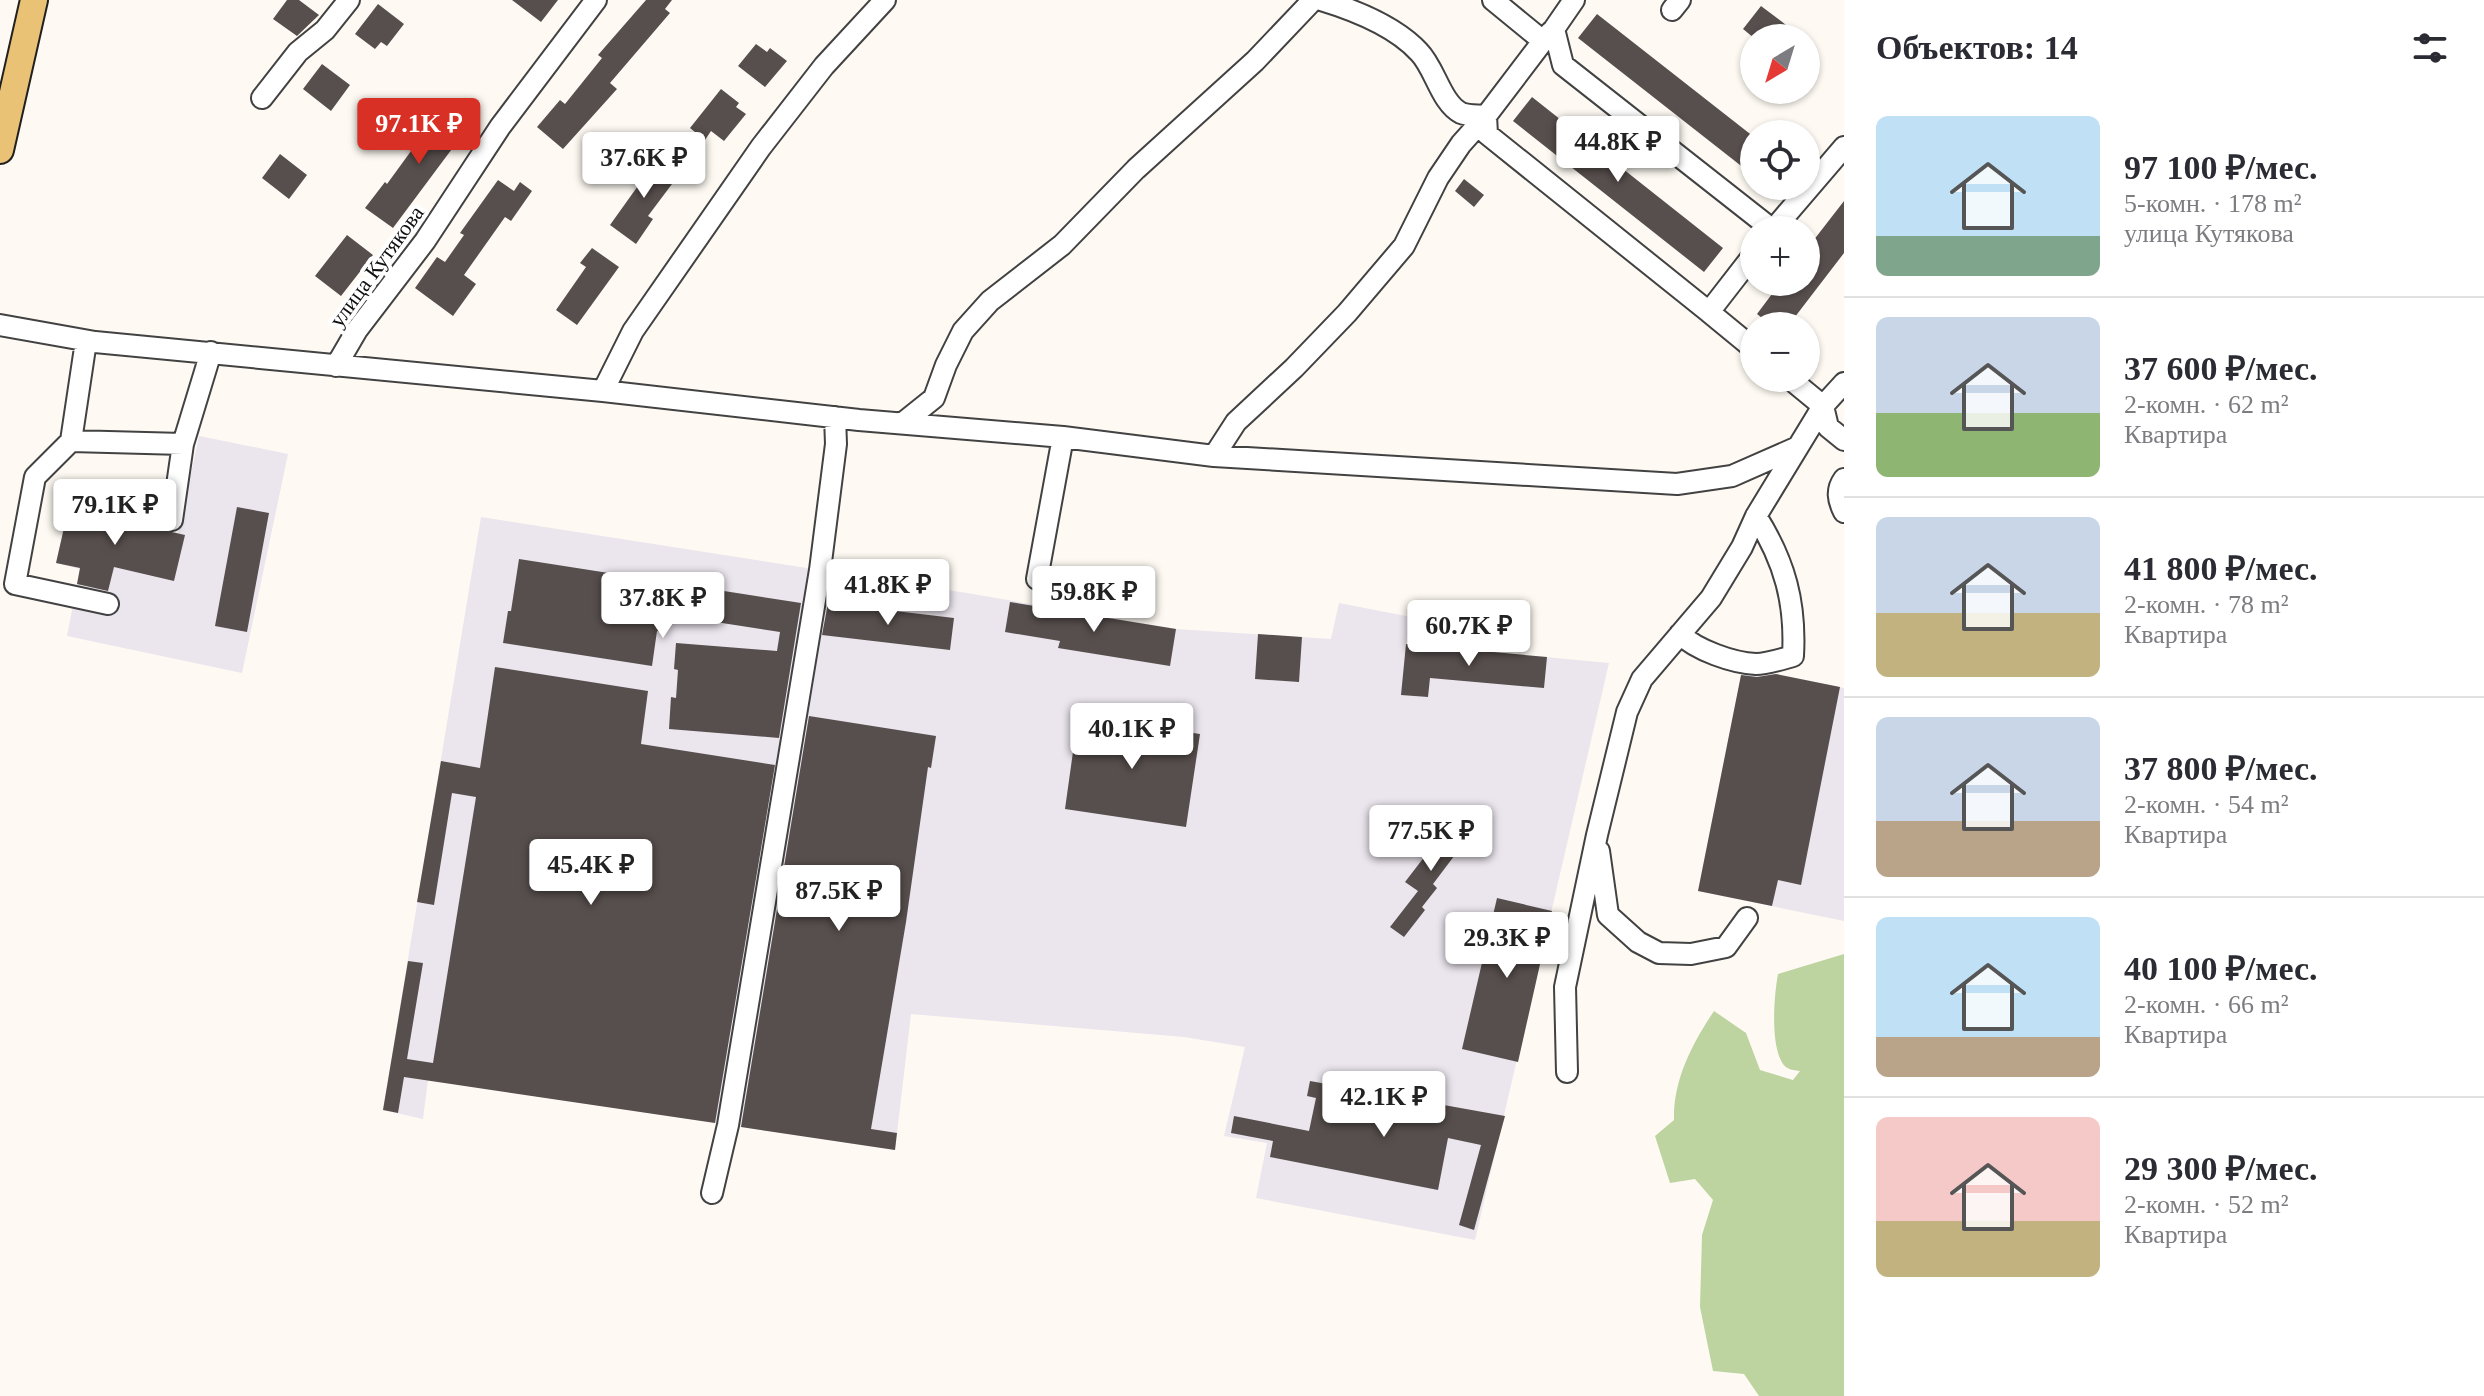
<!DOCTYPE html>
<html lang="ru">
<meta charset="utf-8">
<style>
body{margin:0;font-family:Georgia,serif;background:#f2f2f3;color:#2b2b33;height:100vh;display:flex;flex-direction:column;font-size:30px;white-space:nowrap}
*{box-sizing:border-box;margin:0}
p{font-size:26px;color:#7c7c81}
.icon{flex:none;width:44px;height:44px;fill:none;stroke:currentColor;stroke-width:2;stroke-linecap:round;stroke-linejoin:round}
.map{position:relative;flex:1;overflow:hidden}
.details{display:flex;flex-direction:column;background:#fff;width:640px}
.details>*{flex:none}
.needle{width:52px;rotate:218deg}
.fabs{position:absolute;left:1740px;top:24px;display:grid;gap:16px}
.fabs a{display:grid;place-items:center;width:80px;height:80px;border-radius:50%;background:#fff;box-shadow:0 2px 6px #0004;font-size:40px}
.price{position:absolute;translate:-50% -68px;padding:0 18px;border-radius:8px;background:#fff;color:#222;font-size:26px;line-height:52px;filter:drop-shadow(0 2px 4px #0008)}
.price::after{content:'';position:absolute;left:50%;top:48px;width:24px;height:18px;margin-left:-12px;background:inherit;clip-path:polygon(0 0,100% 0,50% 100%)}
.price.active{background:#d93025;color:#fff}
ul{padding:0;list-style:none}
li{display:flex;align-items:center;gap:24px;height:200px;padding:0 32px}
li+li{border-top:2px solid #e1e1e2}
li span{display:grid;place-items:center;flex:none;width:224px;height:160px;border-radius:12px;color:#555}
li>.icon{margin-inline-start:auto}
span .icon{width:96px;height:96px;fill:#fffc;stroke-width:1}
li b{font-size:34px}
h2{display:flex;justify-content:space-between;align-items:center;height:96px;padding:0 32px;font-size:34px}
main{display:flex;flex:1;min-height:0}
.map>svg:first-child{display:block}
.industrial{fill:#ebe5ed}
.forest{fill:#bdd4a0}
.building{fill:#574f4d}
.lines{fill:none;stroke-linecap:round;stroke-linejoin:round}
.minor-casing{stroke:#424242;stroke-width:24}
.major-casing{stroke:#202020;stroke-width:30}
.minor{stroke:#fff;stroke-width:20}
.major{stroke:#eac276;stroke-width:26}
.labels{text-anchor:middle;stroke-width:8;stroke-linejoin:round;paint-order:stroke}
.street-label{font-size:22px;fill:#0f0f0f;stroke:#fff}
</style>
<main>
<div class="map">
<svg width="1844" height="1396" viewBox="0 0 1844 1396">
<rect width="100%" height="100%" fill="#fefaf3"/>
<path class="industrial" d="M199,436l89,18 -46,219 -175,-37 13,-67 -24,-6 15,-66 24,5 -2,13 85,19z
M481,517l486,76 209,36 155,10 8,-36 72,14 -5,27 203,19 -134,577 -219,-42 11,-55 -43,-7 21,-89 -61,-10 -273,-23 -16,136 -467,-70 -5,39 -40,-9z
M1743,667l101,21v233l-146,-30z"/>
<path class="forest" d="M1844,954v442h-85l-15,-22 -31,-3 -13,-64 2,-72 11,-35 -18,-21 -25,4 -15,-47 19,-16c-1,-40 18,-76 40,-109l32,22 14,37 33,10 7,-9c-6,-1 -13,-1 -17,-7 -13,-19 -9,-69 -5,-90z"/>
<path class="building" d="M287,0h12l20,15 -22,21 -24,-17z
M512,0h46l-17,22z
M646,0h26l-7,9 5,4 -60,70 7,6 -54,60 -26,-22 23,-27 5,4 37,-46 -4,-3z
M378,4l26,20 -17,22 -6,-4 -6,7 -20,-15z
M1761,6l20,15 21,17h-48l-11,-9z
M1597,14l157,123v39l-176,-138z
M756,44l11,8 3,-4 17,13 -22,26 -27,-21z
M322,64l28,21 -19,26 -28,-22z
M721,89l18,14 -3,4 10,7 -22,27 -13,-10 -6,9 -15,-12z
M1532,97l191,151 -19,24 -191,-151z
M446,103l26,19 -79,106 -28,-20 20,-26 2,2z
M280,154l27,21 -18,24 -27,-21z
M653,157l25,19 -30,40 5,3 -17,25 -26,-19 30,-42 -5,-4z
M1464,179l20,16 -10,12 -19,-16z
M498,180l16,11 6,-9 12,9 -21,30 -6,-4 -41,58 12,9 -23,32 -38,-28 22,-31 8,5 19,-27 -4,-2z
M1844,201v52l-56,73h-16l-15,-12 24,-32h25v-32z
M347,235l26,20 -32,41 -26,-20z
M592,248l27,19 -42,58 -21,-15 30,-43 -6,-4z
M71,497l24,5 -3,12 93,21 -11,46 -60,-14 -6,24 -31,-7 3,-16 -24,-5z
M237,507l32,6 -22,119 -32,-6z
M519,559l282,44 -22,135 -110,-9 2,-32 5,1 2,-28 -4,-1 2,-26 101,8 3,-19 -116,-18 -3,18 -4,-1 -5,35 -149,-23 5,-32h3z
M1010,602l166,27 -6,37 -112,-18 2,-7 -55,-9z
M828,603l126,15 -4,32 -128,-15z
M1258,634l44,3 -3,45 -44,-3z
M1406,644l141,13 -3,31 -114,-10 -2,19 -27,-2z
M495,667l153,24 -7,53 134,21 -60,358 -311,-46 -6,36 -15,-3 25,-149 15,2 -16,96 26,4 43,-266 -24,-4 -18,112 -17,-3 24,-141 39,7z
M1776,674l64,13 -39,198 -23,-5 -6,26 -74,-15 43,-216 16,2z
M809,716l127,20 -5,32 -3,-1 -22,155 -35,207 26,4 -2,17 -154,-23z
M1078,716l122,18 -14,93 -121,-18z
M1455,817l18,14 -40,53 4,4 -15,19 3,3 -21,27 -14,-10 28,-36 -13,-9z
M1497,898l55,13 -34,151 -56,-13z
M1310,1081l195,35 -31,114 -15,-5 22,-80 -33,-7 -10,52 -168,-33 3,-16 -42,-8 3,-17 75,15 7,-33 -9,-2z"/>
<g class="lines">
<defs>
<path id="minor" d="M1321,0c33,10 74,26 98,52 16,16 22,51 42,61 7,3 18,2 25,3
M1493,0l50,41 8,-9
M1574,0l-20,29 9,36 210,165 71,-83
M1672,10l8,-10
M1543,41l-57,75 1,18 222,178
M262,98l36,-46 27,-22 24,-30
M1754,254l-45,58 45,37
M0,325l95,17 508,49 256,29 204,17 151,19 463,28 55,-8 66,-29
M86,341l-15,100 -36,36 -20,107 93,20
M336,366l21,-36 68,-89 75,-114 96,-127
M1789,378l34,28 5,21 16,13
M603,391l30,-60 128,-184 63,-81 61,-66
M904,422l30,-24 12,-33 17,-34 27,-30 72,-56 74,-76 119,-108 58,-61
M71,441l112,3
M1214,456l22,-34 58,-54 53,-55 57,-67 34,-68 23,-34 25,-28
M1844,479c-8,11 -6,21 0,33
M172,520l11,-76 28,-92
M1037,579l26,-142
M1680,634c16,16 53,29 76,30 11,0 26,-5 37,-8 3,-53 -8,-94 -37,-140
M1599,851l9,64 30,27 21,11 32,1 35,-7 21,-29
M1567,1072l-2,-85 32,-152 30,-123 15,-33 69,-81 31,-51 14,-31 67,-110 21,-23
M712,1193l16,-68 92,-555 16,-126 -1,-27"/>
<path id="major" d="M0,150l34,-150"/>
</defs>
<use href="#minor" class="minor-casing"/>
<use href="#major" class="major-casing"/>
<use href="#minor" class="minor"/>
<use href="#major" class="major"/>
</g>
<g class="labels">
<g class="street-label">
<text transform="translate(376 266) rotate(-54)" y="8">улица Кутякова</text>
</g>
</g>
</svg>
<div class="fabs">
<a><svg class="needle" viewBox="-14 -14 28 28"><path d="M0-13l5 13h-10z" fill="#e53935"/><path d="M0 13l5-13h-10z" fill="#7c7c81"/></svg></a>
<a><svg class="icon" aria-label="locate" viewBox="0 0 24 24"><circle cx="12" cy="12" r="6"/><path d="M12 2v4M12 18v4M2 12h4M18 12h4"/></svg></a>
<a>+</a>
<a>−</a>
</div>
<b class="price active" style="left:419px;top:166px">97.1K ₽</b>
<b class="price" style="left:1618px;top:184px">44.8K ₽</b>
<b class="price" style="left:644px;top:200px">37.6K ₽</b>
<b class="price" style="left:115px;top:547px">79.1K ₽</b>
<b class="price" style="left:888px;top:627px">41.8K ₽</b>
<b class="price" style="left:1094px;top:634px">59.8K ₽</b>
<b class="price" style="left:663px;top:640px">37.8K ₽</b>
<b class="price" style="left:1469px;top:668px">60.7K ₽</b>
<b class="price" style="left:1132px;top:771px">40.1K ₽</b>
<b class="price" style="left:1431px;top:873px">77.5K ₽</b>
<b class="price" style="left:591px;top:907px">45.4K ₽</b>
<b class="price" style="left:839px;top:933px">87.5K ₽</b>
<b class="price" style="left:1507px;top:980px">29.3K ₽</b>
<b class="price" style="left:1384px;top:1139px">42.1K ₽</b>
</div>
<section class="details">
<h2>Объектов: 14<svg class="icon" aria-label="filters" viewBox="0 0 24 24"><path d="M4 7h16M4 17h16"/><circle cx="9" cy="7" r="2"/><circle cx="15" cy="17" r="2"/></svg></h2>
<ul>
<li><span style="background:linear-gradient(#bfe0f5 75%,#7fa58c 0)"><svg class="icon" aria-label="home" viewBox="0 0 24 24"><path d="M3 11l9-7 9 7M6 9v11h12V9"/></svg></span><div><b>97 100 ₽/мес.</b><p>5-комн. · 178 m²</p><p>улица Кутякова</p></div></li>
<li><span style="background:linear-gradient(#c9d6e8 60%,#8fb573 0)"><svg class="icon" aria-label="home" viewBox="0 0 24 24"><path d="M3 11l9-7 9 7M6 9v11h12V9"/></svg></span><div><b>37 600 ₽/мес.</b><p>2-комн. · 62 m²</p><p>Квартира</p></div></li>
<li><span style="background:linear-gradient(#c9d6e8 60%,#c2b280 0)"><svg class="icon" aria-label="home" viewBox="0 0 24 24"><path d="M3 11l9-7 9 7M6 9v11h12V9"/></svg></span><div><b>41 800 ₽/мес.</b><p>2-комн. · 78 m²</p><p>Квартира</p></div></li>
<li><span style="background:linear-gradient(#c9d6e8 65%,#b9a48a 0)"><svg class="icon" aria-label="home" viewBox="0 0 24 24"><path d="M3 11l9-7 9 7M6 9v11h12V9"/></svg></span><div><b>37 800 ₽/мес.</b><p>2-комн. · 54 m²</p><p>Квартира</p></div></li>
<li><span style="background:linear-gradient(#bfe0f5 75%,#b9a48a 0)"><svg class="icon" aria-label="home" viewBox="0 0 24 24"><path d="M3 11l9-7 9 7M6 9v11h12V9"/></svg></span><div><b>40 100 ₽/мес.</b><p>2-комн. · 66 m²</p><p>Квартира</p></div></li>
<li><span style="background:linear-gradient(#f6c9c9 65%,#c2b280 0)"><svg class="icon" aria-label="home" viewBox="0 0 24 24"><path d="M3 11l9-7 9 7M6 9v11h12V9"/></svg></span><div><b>29 300 ₽/мес.</b><p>2-комн. · 52 m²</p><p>Квартира</p></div></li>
</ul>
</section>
</main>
